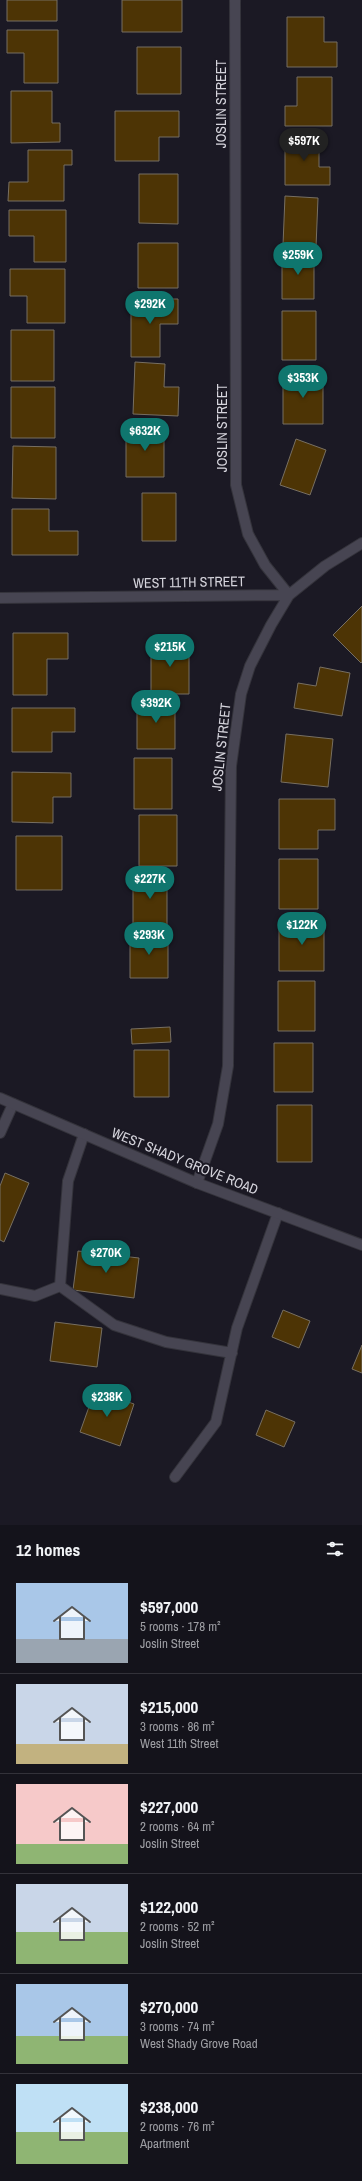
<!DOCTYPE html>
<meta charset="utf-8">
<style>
body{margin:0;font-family:"Archivo Narrow",sans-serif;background:#1d1c24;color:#f1f3f6;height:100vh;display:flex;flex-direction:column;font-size:15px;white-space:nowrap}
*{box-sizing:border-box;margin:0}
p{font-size:13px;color:#9d9ea3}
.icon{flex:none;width:22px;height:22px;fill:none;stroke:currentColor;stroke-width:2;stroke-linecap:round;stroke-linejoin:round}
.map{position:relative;height:1525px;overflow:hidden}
.side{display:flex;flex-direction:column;background:#14131b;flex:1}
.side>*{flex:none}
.price{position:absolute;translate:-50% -34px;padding:0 9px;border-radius:14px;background:#0f766e;color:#fff;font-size:13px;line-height:26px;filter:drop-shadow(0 1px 2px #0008)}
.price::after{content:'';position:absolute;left:50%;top:24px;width:12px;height:9px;margin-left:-6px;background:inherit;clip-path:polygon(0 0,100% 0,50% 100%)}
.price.current{background:#222;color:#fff}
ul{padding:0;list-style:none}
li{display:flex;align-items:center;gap:12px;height:100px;padding:0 16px}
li+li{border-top:1px solid #33323a}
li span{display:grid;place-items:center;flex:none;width:112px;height:80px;border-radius:0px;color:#555}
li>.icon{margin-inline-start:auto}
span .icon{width:48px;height:48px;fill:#fffc;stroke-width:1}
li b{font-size:17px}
h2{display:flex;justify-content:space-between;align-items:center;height:48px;padding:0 16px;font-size:17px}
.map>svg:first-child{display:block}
.building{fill:#4d3405;stroke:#776f62}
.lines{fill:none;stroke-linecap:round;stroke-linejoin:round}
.lane-casing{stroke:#34333b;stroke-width:12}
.street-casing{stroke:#34333b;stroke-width:12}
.secondary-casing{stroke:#34333b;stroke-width:12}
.lane{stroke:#474552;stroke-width:10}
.street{stroke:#474552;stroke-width:10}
.secondary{stroke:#474552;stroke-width:10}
.labels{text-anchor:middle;stroke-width:4;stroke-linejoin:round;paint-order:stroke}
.street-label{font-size:14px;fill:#d5d4dc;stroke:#1b1924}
</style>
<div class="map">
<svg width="362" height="1525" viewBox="0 0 362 1525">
<rect width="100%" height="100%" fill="#1b1924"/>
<path class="building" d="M7,0h50v21h-50z
M122,0h60v32h-60z
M287,17h37v25h13v25h-50z
M7,30h51v53h-34v-30h-17z
M137,47h44v47h-44z
M297,77h35v49h-47v-20h12z
M11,91h41v32h8v19l-49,1z
M115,111h64v26h-20v24h-44z
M285,135h34v32h11v18h-45z
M28,150h44v15h-8v36h-56l1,-19h19z
M139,174h39v50l-39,-1z
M285,196l33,2 -2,49 -33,-2z
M9,210h57v52h-32v-26h-25z
M138,243h40v45h-40z
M282,253h32v46h-32z
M10,269h55v54h-38v-27h-17z
M131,299h47v25h-18v33h-29z
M282,311h34v49h-34z
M11,330h43v51h-43z
M135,362l30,2 -1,23h15l-1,29 -45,-2z
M283,374h40v50h-40z
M11,387h44v51h-44z
M126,427h38v50h-38z
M296,439l30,11 -16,45 -30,-10z
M13,446l43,1v52l-44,-1z
M142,493h34v48h-34z
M12,509h37v22h29v24h-66z
M362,606v56l-1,1 -28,-28z
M13,633h55v26h-21v36h-34z
M151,643h38v51h-38z
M320,667l30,6 -8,43 -48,-8 4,-25 18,3z
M137,698h38v51h-38z
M12,708h63v24h-23v20h-40z
M286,734l47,5 -5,48 -47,-5z
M134,758h38v51h-38z
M12,772l59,1v24h-18v26l-41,-1z
M279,799h56v31h-17v19h-39z
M139,815h38v51h-38z
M16,836h46v54h-46z
M279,859h39v50h-39z
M133,873h34v53h-34z
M279,922h45v49h-45z
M130,935h38v43h-38z
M278,981h37v50h-37z
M170,1027l1,15 -39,2 -1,-15z
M274,1043h39v49h-39z
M134,1050h35v47h-35z
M277,1105h35v57h-35z
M5,1173l24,10 -25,59 -4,-2v-54z
M78,1251l61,7 -5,40 -61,-8z
M283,1310l27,11 -11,27 -27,-11z
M55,1322l47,6 -5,39 -47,-6z
M362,1345v28l-10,-4z
M95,1390l39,14 -14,42 -40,-14z
M266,1410l29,12 -11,25 -28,-12z"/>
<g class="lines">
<defs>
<path id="lane" d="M0,1133l13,-29
M60,1286l54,39 52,17 66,11
M0,1289l35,7 25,-10 8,-105 16,-47
M175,1477l41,-55 21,-94 41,-115"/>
<path id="street" d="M235,0l1,485 12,49 17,31 24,30
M0,598l289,-3
M197,1183l21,-59 10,-58 3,-300 10,-72 9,-28 21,-41 18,-30 36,-29 37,-23"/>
<path id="secondary" d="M0,1098l197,85 165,62"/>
</defs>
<use href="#lane" class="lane-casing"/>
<use href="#street" class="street-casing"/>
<use href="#secondary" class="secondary-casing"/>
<use href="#lane" class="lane"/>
<use href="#street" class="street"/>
<use href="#secondary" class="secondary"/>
</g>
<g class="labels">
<g class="street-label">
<text transform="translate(221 104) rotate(-90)" y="5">JOSLIN STREET</text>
<text transform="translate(222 428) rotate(-90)" y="5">JOSLIN STREET</text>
<text transform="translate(189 582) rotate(-1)" y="5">WEST 11TH STREET</text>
<text transform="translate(221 747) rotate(-84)" y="5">JOSLIN STREET</text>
<text transform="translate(185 1161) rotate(22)" y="5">WEST SHADY GROVE ROAD</text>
</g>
</g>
</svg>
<b class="price current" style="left:304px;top:162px">$597K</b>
<b class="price" style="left:298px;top:276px">$259K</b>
<b class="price" style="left:150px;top:325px">$292K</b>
<b class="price" style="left:303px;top:399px">$353K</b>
<b class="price" style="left:145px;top:452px">$632K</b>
<b class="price" style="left:170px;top:668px">$215K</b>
<b class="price" style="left:156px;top:724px">$392K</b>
<b class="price" style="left:150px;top:900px">$227K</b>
<b class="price" style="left:302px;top:946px">$122K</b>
<b class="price" style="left:149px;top:956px">$293K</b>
<b class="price" style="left:106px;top:1274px">$270K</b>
<b class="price" style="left:107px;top:1418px">$238K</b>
</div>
<section class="side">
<h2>12 homes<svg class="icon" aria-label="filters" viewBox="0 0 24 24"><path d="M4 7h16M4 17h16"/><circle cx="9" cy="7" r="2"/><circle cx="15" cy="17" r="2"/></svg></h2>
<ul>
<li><span style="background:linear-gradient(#a9c7e8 70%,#9aa5b1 0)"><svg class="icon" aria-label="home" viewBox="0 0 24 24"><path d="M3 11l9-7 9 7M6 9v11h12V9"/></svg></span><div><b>$597,000</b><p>5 rooms · 178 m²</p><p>Joslin Street</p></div></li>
<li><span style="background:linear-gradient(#c9d6e8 75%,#c2b280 0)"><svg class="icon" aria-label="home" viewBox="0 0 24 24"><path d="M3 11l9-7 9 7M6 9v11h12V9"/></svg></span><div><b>$215,000</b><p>3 rooms · 86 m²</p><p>West 11th Street</p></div></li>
<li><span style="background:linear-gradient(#f6c9c9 75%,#8fb573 0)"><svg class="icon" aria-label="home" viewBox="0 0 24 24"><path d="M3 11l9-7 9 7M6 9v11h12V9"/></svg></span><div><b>$227,000</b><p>2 rooms · 64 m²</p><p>Joslin Street</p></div></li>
<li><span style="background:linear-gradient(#c9d6e8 60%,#8fb573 0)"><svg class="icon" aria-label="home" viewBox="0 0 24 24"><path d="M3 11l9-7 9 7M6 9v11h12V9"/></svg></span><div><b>$122,000</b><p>2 rooms · 52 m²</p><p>Joslin Street</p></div></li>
<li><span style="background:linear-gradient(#a9c7e8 65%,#8fb573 0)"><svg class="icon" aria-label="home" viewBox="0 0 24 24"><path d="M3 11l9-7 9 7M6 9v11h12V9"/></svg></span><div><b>$270,000</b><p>3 rooms · 74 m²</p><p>West Shady Grove Road</p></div></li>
<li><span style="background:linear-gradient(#bfe0f5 60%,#8fb573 0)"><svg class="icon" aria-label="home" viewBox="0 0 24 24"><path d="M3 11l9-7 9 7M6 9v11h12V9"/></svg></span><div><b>$238,000</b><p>2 rooms · 76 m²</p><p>Apartment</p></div></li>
</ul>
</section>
